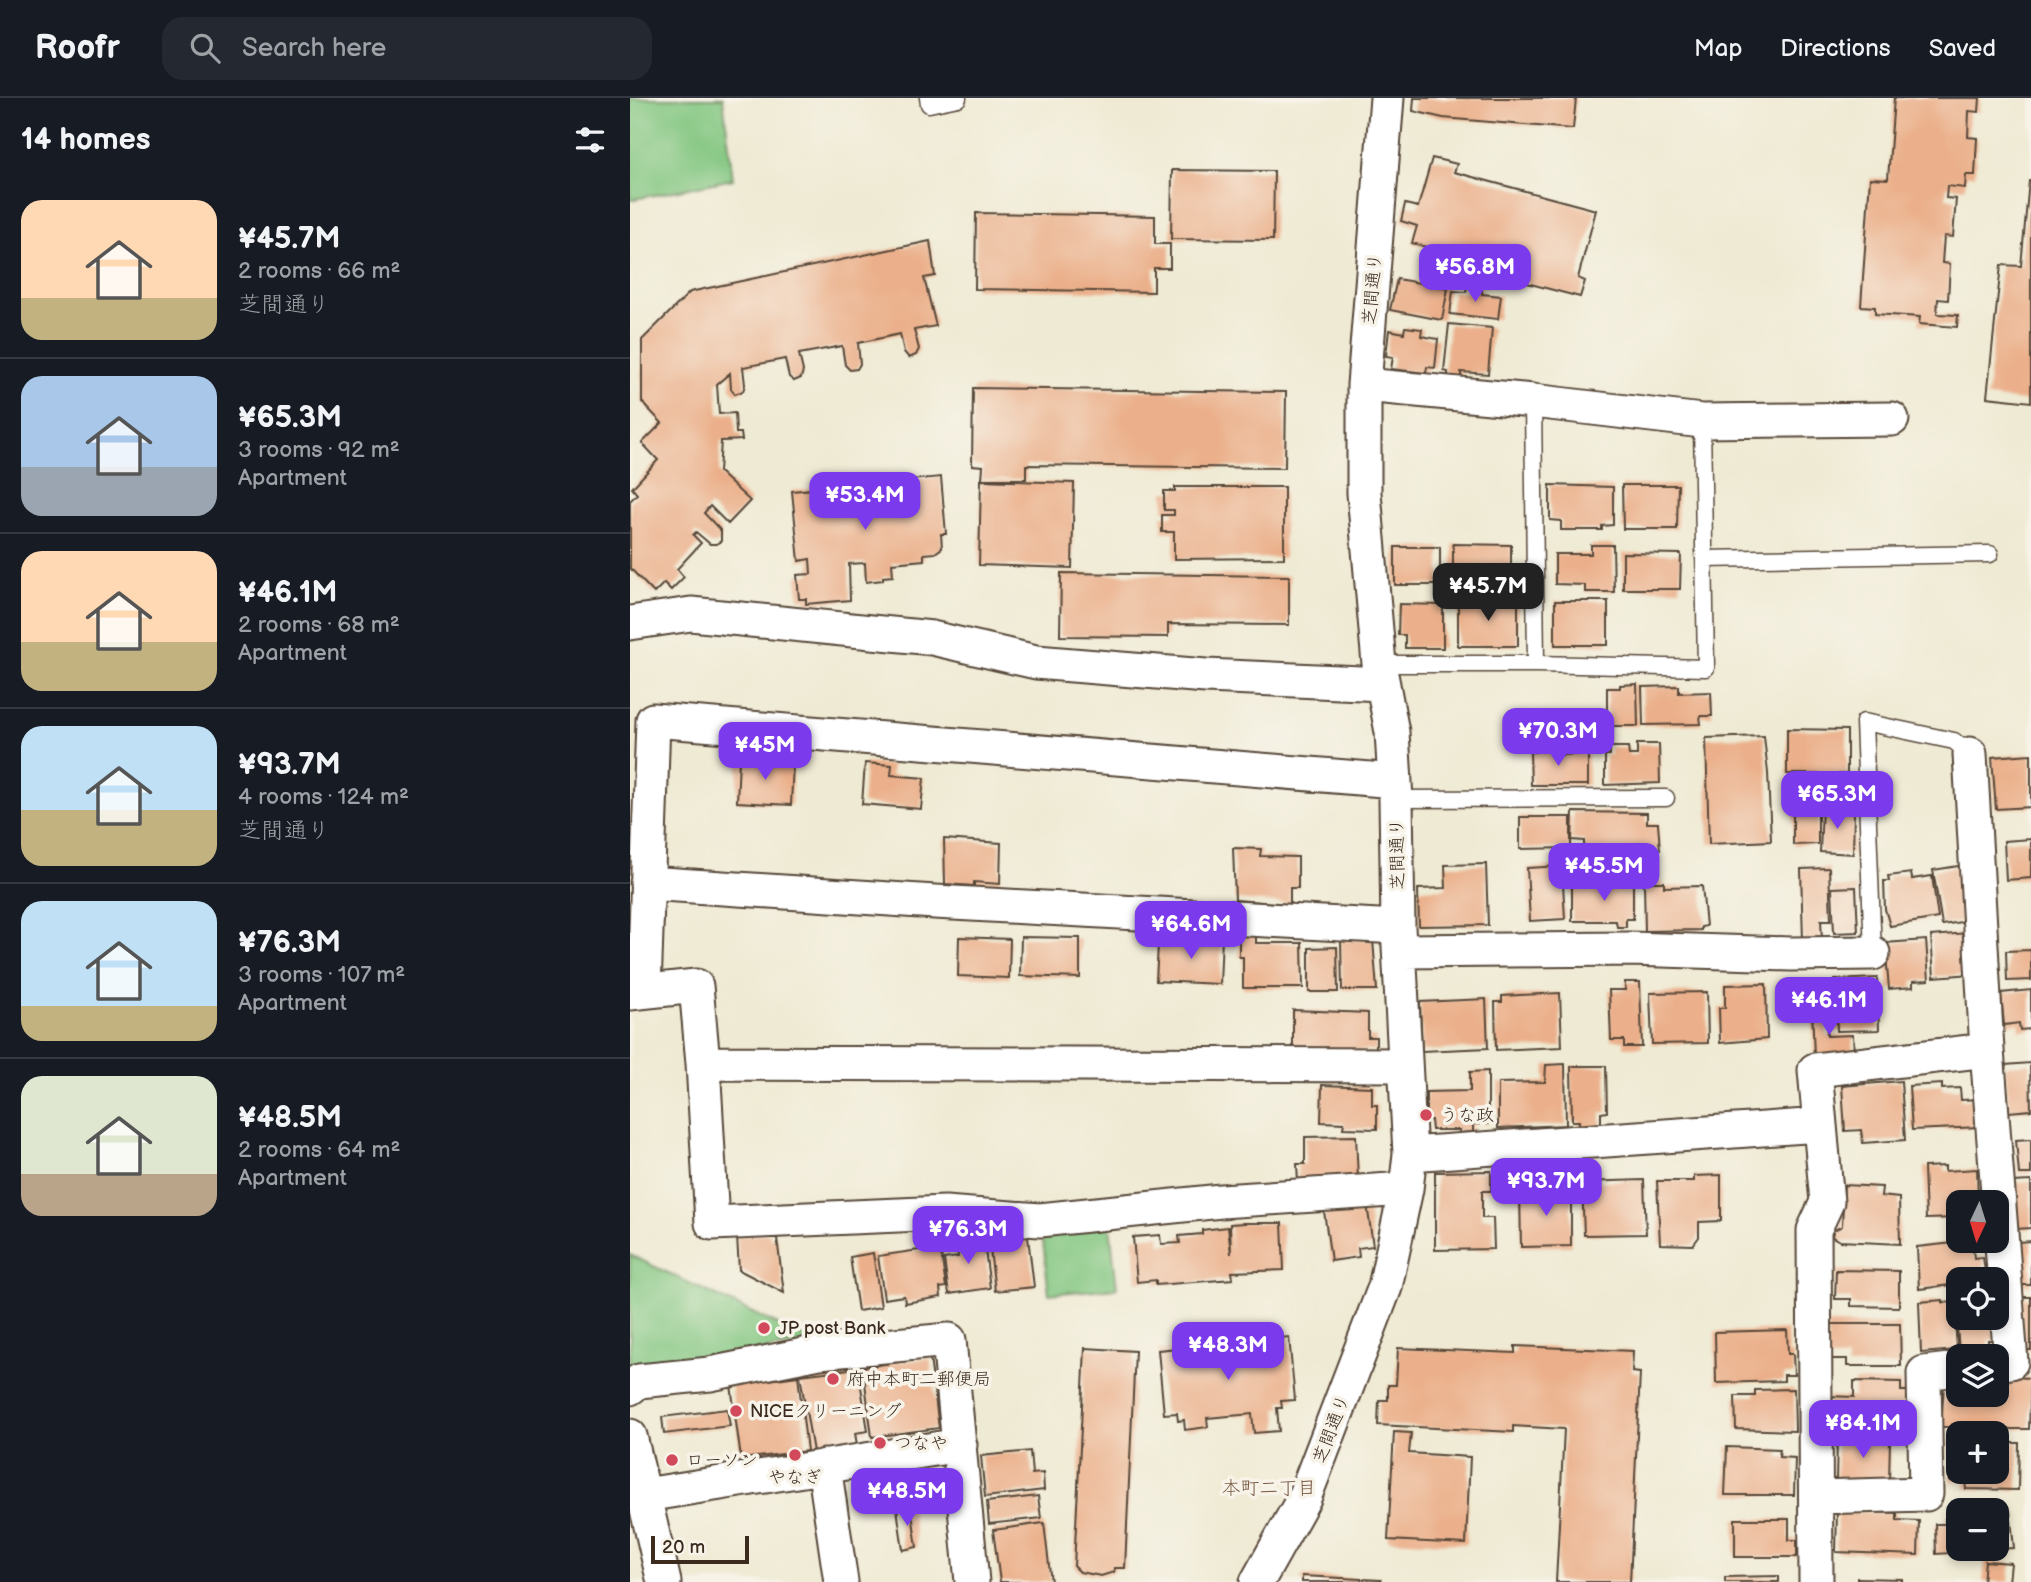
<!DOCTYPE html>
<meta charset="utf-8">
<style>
body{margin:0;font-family:"Balsamiq Sans","Klee One",sans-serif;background:#242831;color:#f1f3f6;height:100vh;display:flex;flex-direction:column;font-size:26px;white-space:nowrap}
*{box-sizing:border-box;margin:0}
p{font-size:23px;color:#9ea1a6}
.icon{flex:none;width:38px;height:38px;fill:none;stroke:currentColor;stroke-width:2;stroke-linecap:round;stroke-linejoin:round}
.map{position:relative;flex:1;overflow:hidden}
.details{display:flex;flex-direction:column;background:#171b24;width:630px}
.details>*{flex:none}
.needle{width:46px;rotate:184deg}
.tools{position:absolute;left:1316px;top:1092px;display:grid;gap:14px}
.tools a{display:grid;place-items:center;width:63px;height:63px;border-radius:14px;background:#171b24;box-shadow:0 4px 10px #0003;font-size:35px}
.scale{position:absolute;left:21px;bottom:18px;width:98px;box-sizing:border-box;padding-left:7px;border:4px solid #3b2a1e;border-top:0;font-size:19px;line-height:24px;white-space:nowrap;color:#3b2a1e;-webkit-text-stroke:5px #f7f3e8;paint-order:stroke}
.price{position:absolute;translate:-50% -60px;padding:0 16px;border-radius:14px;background:#7c3aed;color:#fff;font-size:23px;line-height:46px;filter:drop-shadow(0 2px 4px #0008)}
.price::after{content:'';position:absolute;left:50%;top:42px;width:21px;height:16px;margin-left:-10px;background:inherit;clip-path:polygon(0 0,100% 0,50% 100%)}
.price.selected{background:#222;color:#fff}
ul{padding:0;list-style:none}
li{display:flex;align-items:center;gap:21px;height:175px;padding:0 21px}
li+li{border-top:2px solid #363941}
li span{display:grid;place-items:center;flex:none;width:196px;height:140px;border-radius:21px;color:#555}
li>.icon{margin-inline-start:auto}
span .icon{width:84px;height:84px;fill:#fffc;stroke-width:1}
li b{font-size:30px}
h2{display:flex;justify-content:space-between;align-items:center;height:84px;padding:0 21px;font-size:30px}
header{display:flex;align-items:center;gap:42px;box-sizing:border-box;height:98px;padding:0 35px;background:#171b24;border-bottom:2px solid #363941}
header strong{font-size:33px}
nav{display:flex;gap:38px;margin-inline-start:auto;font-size:24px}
.search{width:490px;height:63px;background:#242831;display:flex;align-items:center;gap:18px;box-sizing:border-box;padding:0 24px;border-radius:21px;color:#9ea1a6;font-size:26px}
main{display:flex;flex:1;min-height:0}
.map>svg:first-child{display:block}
.green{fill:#82c680;stroke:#5e784f;stroke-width:2}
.building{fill:#ebb08b}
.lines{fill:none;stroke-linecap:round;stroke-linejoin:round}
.lane-casing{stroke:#564739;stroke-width:19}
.street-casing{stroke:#564739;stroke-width:37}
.lane{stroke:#fff;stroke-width:16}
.street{stroke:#fff;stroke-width:33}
.poi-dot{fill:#d1495b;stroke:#f7f3e8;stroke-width:2.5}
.labels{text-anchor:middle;stroke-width:7;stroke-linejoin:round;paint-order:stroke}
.street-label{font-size:18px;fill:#3b2a1e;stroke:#f7f3e8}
.poi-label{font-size:18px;fill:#3b2a1e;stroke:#f7f3e8;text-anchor:start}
.neighbourhood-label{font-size:19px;fill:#795944;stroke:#f7f3e8}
</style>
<header>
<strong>Roofr</strong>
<div class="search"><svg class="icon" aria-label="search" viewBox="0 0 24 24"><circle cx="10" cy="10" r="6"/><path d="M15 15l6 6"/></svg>Search here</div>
<nav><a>Map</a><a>Directions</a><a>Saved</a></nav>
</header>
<main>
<section class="details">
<h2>14 homes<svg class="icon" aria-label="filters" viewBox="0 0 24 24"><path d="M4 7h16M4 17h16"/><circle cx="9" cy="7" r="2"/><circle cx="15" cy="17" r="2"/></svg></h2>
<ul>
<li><span style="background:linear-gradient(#ffd9b3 70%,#c2b280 0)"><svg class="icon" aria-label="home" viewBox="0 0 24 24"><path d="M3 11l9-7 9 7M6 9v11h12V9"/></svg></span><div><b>¥45.7M</b><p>2 rooms · 66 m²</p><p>芝間通り</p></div></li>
<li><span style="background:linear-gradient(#a9c7e8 65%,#9aa5b1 0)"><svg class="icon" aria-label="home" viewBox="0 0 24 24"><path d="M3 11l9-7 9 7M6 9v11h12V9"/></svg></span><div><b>¥65.3M</b><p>3 rooms · 92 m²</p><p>Apartment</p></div></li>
<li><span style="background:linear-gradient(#ffd9b3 65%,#c2b280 0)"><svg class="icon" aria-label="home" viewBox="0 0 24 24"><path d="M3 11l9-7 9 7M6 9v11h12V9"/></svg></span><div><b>¥46.1M</b><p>2 rooms · 68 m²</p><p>Apartment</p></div></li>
<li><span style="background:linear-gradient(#bfe0f5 60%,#c2b280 0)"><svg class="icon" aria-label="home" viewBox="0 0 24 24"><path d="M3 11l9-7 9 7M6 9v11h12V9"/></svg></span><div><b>¥93.7M</b><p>4 rooms · 124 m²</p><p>芝間通り</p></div></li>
<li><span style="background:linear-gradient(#bfe0f5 75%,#c2b280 0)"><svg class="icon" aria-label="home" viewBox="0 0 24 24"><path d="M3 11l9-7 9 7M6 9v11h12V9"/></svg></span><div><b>¥76.3M</b><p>3 rooms · 107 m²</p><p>Apartment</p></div></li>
<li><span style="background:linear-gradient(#dfe7d0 70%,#b9a48a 0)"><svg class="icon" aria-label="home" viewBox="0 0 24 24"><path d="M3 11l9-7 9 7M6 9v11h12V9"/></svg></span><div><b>¥48.5M</b><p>2 rooms · 64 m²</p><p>Apartment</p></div></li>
</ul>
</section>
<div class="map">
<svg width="1401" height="1484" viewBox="0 0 1401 1484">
<rect width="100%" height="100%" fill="#f7f3e8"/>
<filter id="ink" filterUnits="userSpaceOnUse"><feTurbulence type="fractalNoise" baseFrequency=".0143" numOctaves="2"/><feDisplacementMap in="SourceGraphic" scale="14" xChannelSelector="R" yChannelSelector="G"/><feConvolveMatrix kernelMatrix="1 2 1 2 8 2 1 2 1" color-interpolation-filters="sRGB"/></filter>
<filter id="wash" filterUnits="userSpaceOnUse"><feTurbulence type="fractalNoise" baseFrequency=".00686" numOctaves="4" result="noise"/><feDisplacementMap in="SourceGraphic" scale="28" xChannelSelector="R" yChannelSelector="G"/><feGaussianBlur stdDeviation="1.57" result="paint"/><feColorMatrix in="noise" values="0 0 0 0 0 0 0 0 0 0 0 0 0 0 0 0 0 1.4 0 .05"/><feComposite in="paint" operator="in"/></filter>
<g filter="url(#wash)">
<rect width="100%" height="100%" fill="#efead3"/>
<path class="green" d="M0,0h93l10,81 -103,21z
M480,1128l7,62 -68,6 -7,-61z
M0,1157l184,87 -184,30z"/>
<g id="blocks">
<path class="building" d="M784,0h162l-3,31 -130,-11 -30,-7z
M1264,0h86l-1,14 -10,-1 -1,26 9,1 -2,37h-9l-1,13 -18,-2 -1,12 10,1 -3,38 -9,-1 -2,27 8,1 -2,36 -10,-1 -1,15 21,1 -1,12 -38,-3 1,-7 -45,-3v-7l-14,-1 9,-128 18,1z
M802,60l25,6 -3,8 142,38 -18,68 7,3 -5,16 -57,-15 2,-8 -113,-31 5,-17 -16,-5 4,-17 13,3z
M542,72l102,1 -1,69 -102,-1z
M1399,83h2v221l-44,-5 14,-132 20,1z
M346,115l179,3v28h15v24h-16v24l-179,-3z
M300,143l5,35 -11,2 12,48 -22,4 5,19 -3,6 -7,3 -5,-6 -4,-18 -42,9 2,21 -3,5 -7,1 -5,-5 -3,-19 -43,8 4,17 -2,7 -7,3 -5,-4 -4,-18 -42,8 2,18 -2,6 -8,3 -4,-5 -1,-16 -13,11 2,30 16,-1 1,20h5l1,7 -21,1 -2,31 31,29 -22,23 -18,-18 -6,7 17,18v10l-5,3h-6l-14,-12 -3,3 8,8 -24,26 7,8 -13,13 -7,-7 -10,10 -24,-25v-67l7,-7 -5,-6 26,-28 -16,-17 20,-20 -20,-21v-62l48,-48z
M767,181l51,9 -6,32 -52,-10z
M837,188l15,4v4l19,2 -3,23 -48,-5 3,-23 13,1z
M819,226l43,4 -4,46 -27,-2v6l-13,-2v-4l-4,-1z
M775,229l17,2 -1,7 17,3 -3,29 -8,-1 -1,6 -35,-4 2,-12 -7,-1 3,-26 15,3z
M343,290l313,4 -1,76 -259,-3v14h-44l1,-13 -11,-1z
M311,379l5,57h-5l1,14 -7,5 -11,1v6l-32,3 1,13 -10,1v3l-17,2 -1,-19 -16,1 1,36 -44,4v-5h-7l-2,-24 14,-1 -1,-15 -11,2 -7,-70z
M351,382l93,3 -2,85 -93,-3z
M920,387l63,2v38l-11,1v4h-41v-9l-11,-1z
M992,387h56l-1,44h-54z
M545,389h109v71l-110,1v-27h-12v-17h12v-5h-10v-19h11z
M823,446l58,1v39l-58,1z
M961,447h22l1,47h-29v-7l-30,-1v-30h36z
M765,449h45v38h-45z
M993,455l58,1 -1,35h-57z
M431,475l228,3v49l-121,-1v13l-108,-1z
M828,502h60v46h-60z
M925,503h53v44h-53z
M769,506l44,1v43h-38v-13h-7z
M1007,586l1,42h-31v-38h13v-3z
M1049,588v7l32,-1 1,24h-12l1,8 -58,1 -1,-38z
M1157,631l60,1v44h-8v4l-21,2v-6h-31z
M1134,638l4,37 3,68 -62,3 -3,-106z
M1007,646h22l1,39 -55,2v-30h5v-8h18l1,8h8z
M926,648v9l32,-1v31h-57l-1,-33h5v-5z
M1401,656v53l-35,2 -4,-52z
M109,662l54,3 -2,42 -54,-3z
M235,665l27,2 -1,10 33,3 -3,31 -59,-5z
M1163,701h25v45l-25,1z
M1192,710l32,2 -1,44 -33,-2z
M943,714l74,1v10h11l2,27 -76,-1v-8l-12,-1z
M890,719h51v31l-51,1z
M314,741l57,4 -1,41 -26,-2v4l-29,-2z
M1401,741v39l-25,2 -2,-39z
M603,750l28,1 -1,7 38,1v31h-8v16l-55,-4z
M856,766l2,61 -69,1 -1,-37 28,-1 -1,-23z
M1335,767l9,55 -32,5 -9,-55z
M932,768l3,53 -35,2 -3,-53z
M1199,770l2,52h-10l1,20 -19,1 -2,-72z
M1281,775l1,6 20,-3 6,42 -48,8 -5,-17 -1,-28h5l-1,-5z
M978,784h25v37h-7v8h-9l-1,-6h-44v-35h36z
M1014,784h20v5l38,-1 4,40 -5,1v3l-56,1z
M1226,789l2,45 -24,1 -2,-45z
M1338,835l4,41 -38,3 -3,-41z
M609,836h17v9h46l1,45h-60v-31h-4z
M551,838l41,1 -2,47 -64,-3 2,-36 23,1z
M329,839l51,2 -1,39 -51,-2z
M391,839l59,1v40l-60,-2z
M711,842h32l4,50h-35z
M1296,842l3,40 -16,1v6l-24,2 -4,-46z
M707,849l1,45h-29v-44z
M1401,852v30l-24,1 -1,-30z
M1247,880l2,52 -42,1 -2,-51z
M995,884h15l2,65h-18v-7h-13l-2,-50h16z
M1136,886l1,55 -47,4 -1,-35h6v-23z
M1401,892v39l-11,1 -1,-7 -15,2 -3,-32z
M1077,894l1,51 -56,1 -2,-51z
M930,895l2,54 -66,3 -1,-48h7v-6z
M856,901l2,49 -66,3 -2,-49z
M1196,909l1,29 26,-1 1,19 -40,2 -2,-48z
M663,912l75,3v24h8v13l-83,4z
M1400,965l1,47 -22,2 -4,-47z
M935,966l1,61 -68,3v-45l47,-1 1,-17z
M941,968h35l1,46 -6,1v17l-21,1 -1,-10h-7z
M858,973v53h-15v8l-14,1 1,-3h-28l-1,-10h-5v-28l44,-1v-19z
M1271,983l4,59 -42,3 -2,-13 -16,1 -3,-45z
M1312,986v5l18,-1 1,12 19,-1 1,28 -69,3 -3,-44z
M692,987l50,2v18h5v24l-34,-1 1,-5 -23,-1z
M726,1038l2,43 -60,3 -1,-18h8v-27z
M1401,1041v35h-12l-3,-34z
M1315,1068v5l32,-2 1,33h-20v16l-32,1 -2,-52z
M861,1073v20h-9v27h11l1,31 -59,1v-78z
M1091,1077v46l-22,1v15l-6,8 -33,-1 -3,-63h37v-5z
M1014,1082l2,54 -62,1 -2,-53z
M1401,1083v47l-15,1 -4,-47z
M1214,1087l38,2 -1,9 18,2 1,46 -60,-3 -8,-4 1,-6 9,-5z
M941,1090v58l-50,1 -1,-56z
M737,1106l6,42 -15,2 1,9 -28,4 -7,-50z
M615,1125h37l2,47 -52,2 1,7 -77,6v-5l-19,2 -4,-45 27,-2 1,9 19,-1 -1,-7 23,-2v-4l26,-3 3,27 -1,-30z
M139,1135l1,5h7l7,55 -45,-23 -2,-33z
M353,1136l7,54 -41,6 -5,-35 14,-2 -2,-19z
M398,1139l6,50 -39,4 -6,-50z
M1342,1143l2,17 9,-1 3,22h-28v5l-39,5 -2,-42z
M1401,1143v44h-10l-3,-43z
M310,1149l6,40 -6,1 1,9 -36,6 -1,-7 -20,3 -6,-43z
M243,1155l8,54 -23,4 -8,-54z
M1206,1172l63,1v36l-48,-1v-7h-16z
M1390,1199h11v53h-7z
M1313,1202v3l11,-1 3,48 -36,3 -2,-51z
M1325,1206h3v14h35l2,22h-7v8l-29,2z
M1198,1226h72l1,42h-54v-7h-19z
M1157,1232l1,24h5l1,21h-10v6l-68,2 -1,-51z
M659,1239l6,63 -14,1 1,7h-5l2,23 -25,2 -2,-19 -45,4 1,9 -23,3 -1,-10 -6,1 -1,-8 -13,1 -6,-64z
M885,1248l118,5 -1,21 8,1 -10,209h-74l8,-153 -51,-3v6l-135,-7 1,-25h9v-15h8l2,-37 117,5z
M455,1250l50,3 -10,217h-10l-1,4 -13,4 -21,-4 -6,-6z
M300,1260l9,70 -67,9 -9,-70z
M228,1270l10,63 -13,2 2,12 -44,7 -13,-77z
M168,1278l9,75 -66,8 -10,-74z
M1378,1279l23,1 -2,51h-23v4l-53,-1v-5h-12l3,-42h14v10l49,1z
M1224,1283l47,1v9h11l-1,32 -83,-1v-26l26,1z
M1164,1291l1,42 -59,-2 -1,-33h20v-6z
M97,1311l3,17 -66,8 -2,-17z
M764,1334l17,1 -2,20 61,4 -4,87 -78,-4z
M1207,1340l53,2 -1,42 -53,-1z
M1320,1344h8v30h39v-29h22l-1,47 -52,-1 -1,-8h-15z
M1097,1349l53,2 -1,8 16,1 -1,37h-69z
M400,1353l2,23 11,-1 1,17 -59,7 -4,-41z
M408,1398l3,22 -52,6 -2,-22z
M281,1409l6,40 -14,3 -6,-41z
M1380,1412l4,38 -17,1v-38z
M1207,1413l60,2v7l22,1 -1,34 -82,-3z
M1328,1420v31h23v2l-45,3 -1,-30h11l-1,-5z
M1105,1421h54v21h8v17h-62z
M414,1425l7,59h-51l-7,-52z
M1355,1463l26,2 -2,19h-26z
M672,1478l79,4v2h-79z
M1149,1478v6h-54v-5z
M1227,1480l45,1v3h-45z"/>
</g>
</g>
<g filter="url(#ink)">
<use href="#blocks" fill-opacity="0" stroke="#564739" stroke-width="2"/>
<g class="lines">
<defs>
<path id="lane" d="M298,0l1,6 29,-6
M1074,461l286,-5
M749,566h157l-3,-263
M906,566l170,4 -4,-247
M766,701l270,-1
M1243,855l-9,-231 90,19 16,13"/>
<path id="street" d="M734,287l169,16 169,20 190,-2
M0,525l61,-9 241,24 104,24 170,14 177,8
M1340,656l17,296 24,312 -14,2
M17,785l288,19 463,25
M771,853l229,-2 161,5 82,-1
M14,893l9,-271 742,61
M0,895l66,-7 7,77 9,160 233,-10 95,7 181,-19 185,-12
M73,965l702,2
M780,1056l410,-29
M0,1290l9,-7 71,-7 109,-22 130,-12 23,242
M0,1338l34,146
M194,1368l17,116
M15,1397l315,-50
M1186,1399l110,-3 -2,-121 34,-4
M627,1484l47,-84 81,-211 21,-98 4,-35 -12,-227 -2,-128 -4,-67 -13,-68 -15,-171v-108l23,-287
M1186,1484l-2,-352 13,-28 -12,-132 172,-20"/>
</defs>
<use href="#lane" class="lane-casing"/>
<use href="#street" class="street-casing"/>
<use href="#lane" class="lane"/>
<use href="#street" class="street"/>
</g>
</g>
<g class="poi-dot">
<circle cx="796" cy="1017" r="7"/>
<circle cx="134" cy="1230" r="7"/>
<circle cx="203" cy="1281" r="7"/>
<circle cx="106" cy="1313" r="7"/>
<circle cx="250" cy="1345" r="7"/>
<circle cx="165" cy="1357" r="7"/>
<circle cx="42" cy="1362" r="7"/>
</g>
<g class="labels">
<g class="street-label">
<text transform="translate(742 191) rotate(-85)" y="6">芝間通り</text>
<text transform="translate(767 756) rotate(-91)" y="6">芝間通り</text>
<text transform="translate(701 1331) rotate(-69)" y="6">芝間通り</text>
</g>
<g class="poi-label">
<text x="810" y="1023">うな政</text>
<text x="148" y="1236">JP post Bank</text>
<text x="217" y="1287">府中本町二郵便局</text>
<text x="120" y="1319">NICEクリーニング</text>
<text x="264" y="1351">つなや</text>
<text x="56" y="1368">ローソン</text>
<text x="165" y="1385" text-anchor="middle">やなぎ</text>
</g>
<g class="neighbourhood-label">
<text x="639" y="1396">本町二丁目</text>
</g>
</g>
</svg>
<div class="tools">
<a><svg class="needle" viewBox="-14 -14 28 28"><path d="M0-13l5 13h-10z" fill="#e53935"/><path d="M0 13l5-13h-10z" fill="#9ea1a6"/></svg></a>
<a><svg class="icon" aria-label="locate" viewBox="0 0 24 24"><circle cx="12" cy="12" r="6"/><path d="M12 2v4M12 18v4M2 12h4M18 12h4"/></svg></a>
<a><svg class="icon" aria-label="layers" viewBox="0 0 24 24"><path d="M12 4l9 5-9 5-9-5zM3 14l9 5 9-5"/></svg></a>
<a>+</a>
<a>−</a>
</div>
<div class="scale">20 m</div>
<b class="price" style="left:845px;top:206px">¥56.8M</b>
<b class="price" style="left:235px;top:434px">¥53.4M</b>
<b class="price selected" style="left:858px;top:525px">¥45.7M</b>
<b class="price" style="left:928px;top:670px">¥70.3M</b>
<b class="price" style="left:135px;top:684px">¥45M</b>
<b class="price" style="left:1207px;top:733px">¥65.3M</b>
<b class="price" style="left:974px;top:805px">¥45.5M</b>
<b class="price" style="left:561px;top:863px">¥64.6M</b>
<b class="price" style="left:1199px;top:939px">¥46.1M</b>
<b class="price" style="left:916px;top:1120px">¥93.7M</b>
<b class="price" style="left:338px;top:1168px">¥76.3M</b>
<b class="price" style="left:598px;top:1284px">¥48.3M</b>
<b class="price" style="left:1233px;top:1362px">¥84.1M</b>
<b class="price" style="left:277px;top:1430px">¥48.5M</b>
</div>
</main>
